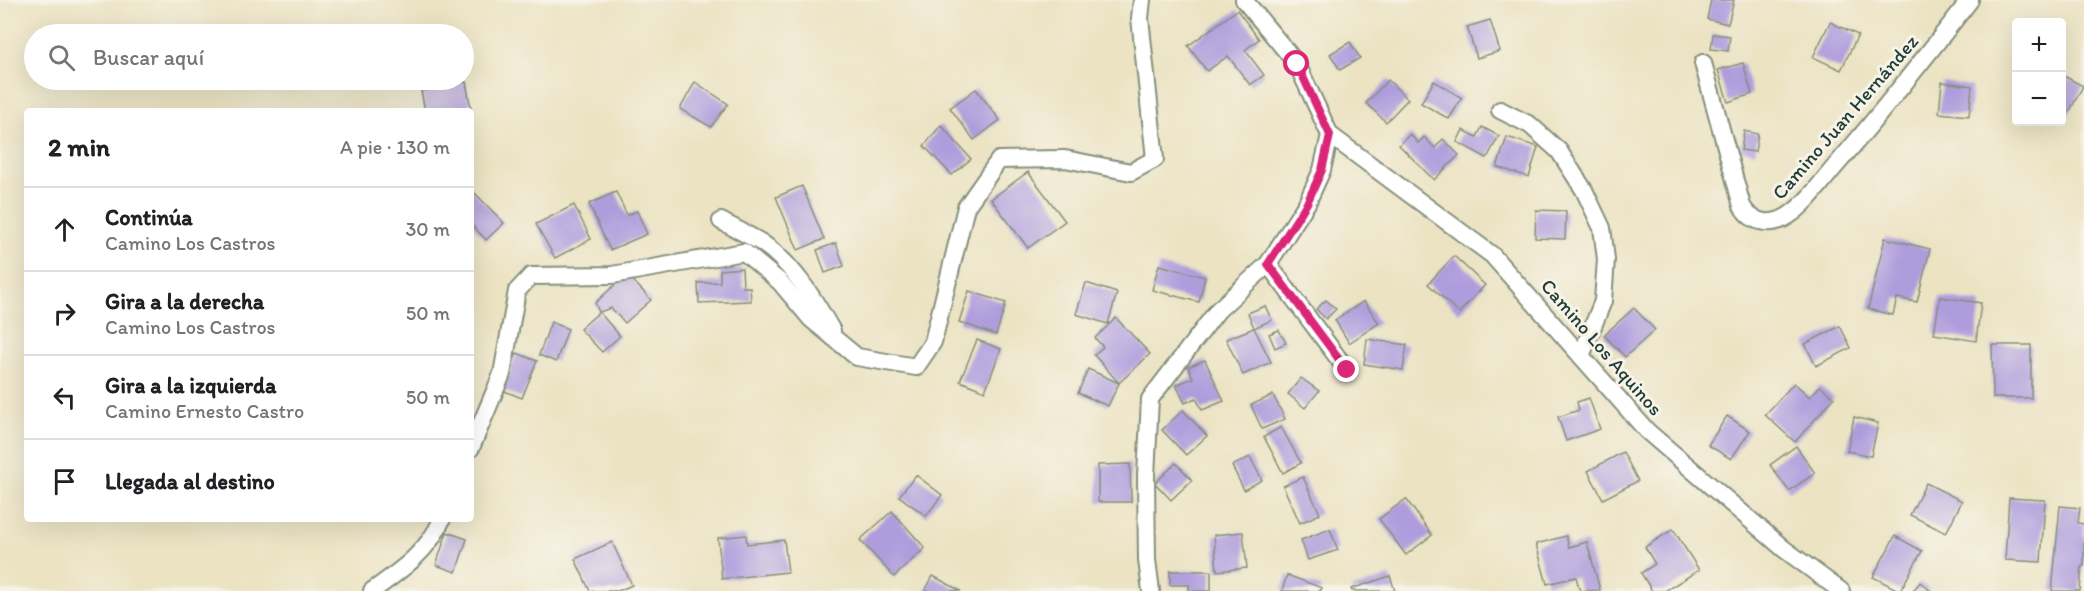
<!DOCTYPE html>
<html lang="es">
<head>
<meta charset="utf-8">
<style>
	body { margin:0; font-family:Itim,sans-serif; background:#f2f2f2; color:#202124 }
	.controls { position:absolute; right:18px; top:18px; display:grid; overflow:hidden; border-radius:6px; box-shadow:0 6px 24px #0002 }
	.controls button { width:54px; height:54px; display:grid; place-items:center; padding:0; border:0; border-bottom:2px solid #e0e0e0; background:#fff; color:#202124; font:30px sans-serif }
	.stop { position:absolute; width:18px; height:18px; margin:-14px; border:4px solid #db2777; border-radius:50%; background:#fff }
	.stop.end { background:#db2777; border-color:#fff; box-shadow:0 2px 6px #0008 }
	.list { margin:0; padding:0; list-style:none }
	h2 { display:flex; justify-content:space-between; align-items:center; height:78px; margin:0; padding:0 24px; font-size:26px }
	h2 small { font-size:20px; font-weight:400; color:#757577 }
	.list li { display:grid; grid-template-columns:39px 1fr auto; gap:18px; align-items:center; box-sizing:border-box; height:84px; padding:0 24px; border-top:2px solid #e0e0e0 }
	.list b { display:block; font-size:22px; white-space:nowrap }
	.list p { margin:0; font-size:20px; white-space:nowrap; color:#757577 }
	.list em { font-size:20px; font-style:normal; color:#757577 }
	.icon { flex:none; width:33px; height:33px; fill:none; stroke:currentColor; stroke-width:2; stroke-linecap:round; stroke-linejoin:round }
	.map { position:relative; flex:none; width:2084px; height:591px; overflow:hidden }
	.search { position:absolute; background:#fff; box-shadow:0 6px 24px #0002; left:24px; top:24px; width:450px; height:66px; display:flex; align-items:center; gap:15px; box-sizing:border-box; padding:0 21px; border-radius:33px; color:#757577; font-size:22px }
	.panel { position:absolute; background:#fff; box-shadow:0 6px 24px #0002; left:24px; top:108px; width:450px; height:414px; border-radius:6px }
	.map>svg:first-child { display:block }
</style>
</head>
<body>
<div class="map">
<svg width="2084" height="591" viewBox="0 0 2084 591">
	<rect width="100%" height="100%" fill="#f7f3e8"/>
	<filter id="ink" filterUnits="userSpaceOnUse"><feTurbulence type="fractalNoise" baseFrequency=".0167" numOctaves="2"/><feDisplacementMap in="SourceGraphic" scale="12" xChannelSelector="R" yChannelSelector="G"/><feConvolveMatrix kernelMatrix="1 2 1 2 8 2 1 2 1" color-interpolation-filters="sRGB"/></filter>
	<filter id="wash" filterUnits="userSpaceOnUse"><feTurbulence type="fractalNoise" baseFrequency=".008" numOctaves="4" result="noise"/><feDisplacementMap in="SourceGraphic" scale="24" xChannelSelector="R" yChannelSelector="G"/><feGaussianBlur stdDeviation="1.35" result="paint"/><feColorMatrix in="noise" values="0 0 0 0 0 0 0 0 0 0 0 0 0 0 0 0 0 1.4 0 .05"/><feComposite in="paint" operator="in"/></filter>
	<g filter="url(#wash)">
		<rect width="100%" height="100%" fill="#ebe3c2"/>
		<g id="blocks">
			<!-- building -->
			<g fill="#af9cdd">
				<path d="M 1711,0 L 1734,0 L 1728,24 L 1707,19 Z"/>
				<path d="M 1237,10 L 1259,39 L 1245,50 L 1264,75 L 1250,85 L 1228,56 L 1207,71 L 1188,46 Z"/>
				<path d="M 1490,20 L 1500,51 L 1477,58 L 1467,27 Z"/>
				<path d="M 1830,22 L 1858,35 L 1841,70 L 1813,57 Z"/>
				<path d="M 1713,34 L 1730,36 L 1728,51 L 1711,49 Z"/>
				<path d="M 1350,42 L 1360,58 L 1340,70 L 1330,54 Z"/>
				<path d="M 1743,63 L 1752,94 L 1728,102 L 1718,70 Z"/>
				<path d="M 2062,75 L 2083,86 L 2066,118 L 2062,116 Z"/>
				<path d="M 1388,80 L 1408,99 L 1386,122 L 1366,103 Z"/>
				<path d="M 1434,81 L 1462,98 L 1449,119 L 1421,103 Z"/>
				<path d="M 466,82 L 471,109 L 458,111 L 425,111 L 421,91 Z"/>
				<path d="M 695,82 L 728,104 L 711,127 L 680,109 Z"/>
				<path d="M 1942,82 L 1972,86 L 1969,116 L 1939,113 Z"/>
				<path d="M 976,89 L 1000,120 L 974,140 L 950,108 Z"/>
				<path d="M 941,125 L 971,159 L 952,175 L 924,146 Z"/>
				<path d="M 1482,127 L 1499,136 L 1487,158 L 1457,142 L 1463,130 L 1477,137 Z"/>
				<path d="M 1744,131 L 1758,134 L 1755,152 L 1741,150 Z"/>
				<path d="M 1410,134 L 1418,143 L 1424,137 L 1435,148 L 1443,139 L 1459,155 L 1434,180 L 1399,145 Z"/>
				<path d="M 1507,137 L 1538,147 L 1529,177 L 1497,167 Z"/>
				<path d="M 1028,172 L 1065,221 L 1028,248 L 991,199 Z"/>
				<path d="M 802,186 L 824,239 L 798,250 L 776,197 Z"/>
				<path d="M 471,189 L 504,223 L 486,240 L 471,224 Z"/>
				<path d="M 616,192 L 627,215 L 637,211 L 647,234 L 610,250 L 589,204 Z"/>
				<path d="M 574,205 L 591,239 L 555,258 L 536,224 Z"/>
				<path d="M 1536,210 L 1566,211 L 1565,239 L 1535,238 Z"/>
				<path d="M 1885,238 L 1930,249 L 1917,302 L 1897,298 L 1893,315 L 1868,309 Z"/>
				<path d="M 836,243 L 844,266 L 825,273 L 817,250 Z"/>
				<path d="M 1454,256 L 1485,285 L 1459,313 L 1428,284 Z"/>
				<path d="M 1159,265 L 1205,277 L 1199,302 L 1152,290 Z"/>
				<path d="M 742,268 L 743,287 L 750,287 L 751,301 L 699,303 L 698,283 L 720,282 L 720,270 Z"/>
				<path d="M 627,274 L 651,300 L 625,323 L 611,308 L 599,312 L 620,336 L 602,352 L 580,329 L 599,312 L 595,303 Z"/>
				<path d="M 1086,283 L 1117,293 L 1108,324 L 1076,314 Z"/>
				<path d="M 969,291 L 1006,303 L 996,335 L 959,322 Z"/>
				<path d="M 1940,297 L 1981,303 L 1976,341 L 1934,334 Z"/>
				<path d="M 1326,300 L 1336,309 L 1326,319 L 1316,309 Z"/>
				<path d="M 1364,301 L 1379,323 L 1349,343 L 1335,320 Z"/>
				<path d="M 1265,306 L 1272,320 L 1254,328 L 1248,313 Z"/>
				<path d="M 1634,308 L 1655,330 L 1625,357 L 1604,335 Z"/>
				<path d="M 1116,318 L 1150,354 L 1119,383 L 1094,355 L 1103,347 L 1095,338 Z"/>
				<path d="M 551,322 L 568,329 L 556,362 L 539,355 Z"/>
				<path d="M 1840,326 L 1851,348 L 1816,366 L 1805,344 Z"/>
				<path d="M 1254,328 L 1271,362 L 1243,375 L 1226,339 Z"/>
				<path d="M 1279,330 L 1286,343 L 1275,348 L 1269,334 Z"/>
				<path d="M 1367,339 L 1407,345 L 1403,370 L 1364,364 Z"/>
				<path d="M 977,340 L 1001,349 L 985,391 L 960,381 Z"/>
				<path d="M 1992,345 L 2031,345 L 2031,398 L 1993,398 Z"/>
				<path d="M 517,353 L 537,361 L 522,398 L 502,390 Z"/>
				<path d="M 1205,360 L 1224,401 L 1202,410 L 1196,398 L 1185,403 L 1176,385 L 1193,378 L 1188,367 Z"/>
				<path d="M 1088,369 L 1119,383 L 1108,406 L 1078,393 Z"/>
				<path d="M 1301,378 L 1319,391 L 1305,408 L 1288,394 Z"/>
				<path d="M 1794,383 L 1810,397 L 1820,386 L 1834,398 L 1795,442 L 1765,415 Z"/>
				<path d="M 1273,395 L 1285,419 L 1262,429 L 1251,405 Z"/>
				<path d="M 1589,398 L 1600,429 L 1566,441 L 1558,417 L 1579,410 L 1577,402 Z"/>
				<path d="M 1183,410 L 1207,436 L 1186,455 L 1162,430 Z"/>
				<path d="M 1727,416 L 1750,431 L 1731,459 L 1708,445 Z"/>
				<path d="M 1854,417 L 1878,423 L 1871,456 L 1847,451 Z"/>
				<path d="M 1281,427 L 1301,463 L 1283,473 L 1264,437 Z"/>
				<path d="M 1796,446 L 1815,473 L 1789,491 L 1770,465 Z"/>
				<path d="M 1623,452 L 1638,481 L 1603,499 L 1588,471 Z"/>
				<path d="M 1250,457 L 1262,480 L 1244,490 L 1232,466 Z"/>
				<path d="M 1176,463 L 1192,480 L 1171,500 L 1155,483 Z"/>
				<path d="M 1130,464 L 1131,502 L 1098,502 L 1098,465 Z"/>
				<path d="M 916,475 L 942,495 L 926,516 L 899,496 Z"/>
				<path d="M 1303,477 L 1320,514 L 1300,523 L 1283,486 Z"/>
				<path d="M 1926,483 L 1962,501 L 1946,533 L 1910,515 Z"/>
				<path d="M 2009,498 L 2045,500 L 2041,562 L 2005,560 Z"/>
				<path d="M 1406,499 L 1432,535 L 1406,555 L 1379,519 Z"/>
				<path d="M 2060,506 L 2080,508 L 2078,523 L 2084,524 L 2084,566 L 2082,566 L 2080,591 L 2052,591 Z"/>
				<path d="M 892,511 L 925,548 L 894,577 L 860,540 Z"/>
				<path d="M 1330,529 L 1338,550 L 1308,560 L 1301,540 Z"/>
				<path d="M 1673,529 L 1699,570 L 1665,591 L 1652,591 L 1641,573 L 1655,564 L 1645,547 Z"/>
				<path d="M 447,532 L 467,539 L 456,572 L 436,565 Z"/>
				<path d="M 1243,532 L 1247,568 L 1217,571 L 1214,535 Z"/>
				<path d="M 746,535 L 747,544 L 784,540 L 788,572 L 722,579 L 718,538 Z"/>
				<path d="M 1566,536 L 1569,547 L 1587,542 L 1600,590 L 1580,591 L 1576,577 L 1547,584 L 1536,544 Z"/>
				<path d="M 1895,536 L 1922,551 L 1900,591 L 1873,577 Z"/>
				<path d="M 612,542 L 632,585 L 618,591 L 590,591 L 575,559 Z"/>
				<path d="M 1170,571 L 1211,571 L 1211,591 L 1189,591 L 1189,585 L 1170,585 Z"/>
				<path d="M 1287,575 L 1322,588 L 1320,591 L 1282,591 Z"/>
				<path d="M 933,576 L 961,591 L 925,591 Z"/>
				<path d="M 1390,576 L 1395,591 L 1352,591 L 1351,589 Z"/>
				<path d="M 1920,582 L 1931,591 L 1913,591 Z"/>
			</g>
		</g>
	</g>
	<g filter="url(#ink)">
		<use href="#blocks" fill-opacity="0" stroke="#85907b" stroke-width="1.5"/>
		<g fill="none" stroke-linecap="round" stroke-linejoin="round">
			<defs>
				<g id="minor">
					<path d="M 1703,63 L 1742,206 C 1751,223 1771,227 1788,216 C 1807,204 1823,180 1838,163 C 1884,110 1927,55 1970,0"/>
					<path d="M 1500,110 L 1530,125 L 1559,151 L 1584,190 L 1602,228 L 1606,259 L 1603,301 L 1581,356"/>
					<path d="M 1330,135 L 1492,255 L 1647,431 L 1784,549 L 1841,591"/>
					<path d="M 721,221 C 734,228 749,235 762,243 C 793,264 814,299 832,331"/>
					<path d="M 1268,264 L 1347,370"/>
					<path d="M 471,448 L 502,374 L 517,291 L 531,276 L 612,275 L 744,252 L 780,282 L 811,319 L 857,357 L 916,367 L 933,342 L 966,207 L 999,160 L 1065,159 L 1131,172 L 1155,159 L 1140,18 L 1142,0"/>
					<path d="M 372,591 C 400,571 429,551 442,519"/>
					<path d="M 1151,591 L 1147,560 L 1146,476 L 1150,399 L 1218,310 L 1268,264 L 1307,203 L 1322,170 L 1330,135 L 1297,64 L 1244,0"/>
				</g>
			</defs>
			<!-- minor casing -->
			<use href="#minor" stroke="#85907b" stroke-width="20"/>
			<!-- minor -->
			<use href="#minor" stroke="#fff" stroke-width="16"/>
		</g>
	</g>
	<g fill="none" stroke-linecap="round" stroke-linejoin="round" filter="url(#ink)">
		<!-- route -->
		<path stroke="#db2777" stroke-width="8" d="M 1297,64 L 1330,135 L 1322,170 L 1307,203 L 1268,264 L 1347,370"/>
	</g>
	<g text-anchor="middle" stroke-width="6" stroke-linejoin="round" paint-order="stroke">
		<!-- street labels -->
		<g font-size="20" fill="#1f3d34" stroke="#f7f3e8">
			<text transform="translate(1845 117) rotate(-49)" y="7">Camino Juan Hernández</text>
			<text transform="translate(1602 347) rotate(49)" y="7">Camino Los Aquinos</text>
		</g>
	</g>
</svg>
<div class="controls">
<button>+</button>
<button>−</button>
</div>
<div class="stop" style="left:1297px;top:64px"></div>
<div class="stop end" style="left:1347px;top:370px"></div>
<div class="search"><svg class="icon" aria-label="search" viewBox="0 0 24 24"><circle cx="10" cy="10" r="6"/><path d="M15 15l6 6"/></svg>Buscar aquí</div>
<section class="panel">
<h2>2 min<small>A pie · 130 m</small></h2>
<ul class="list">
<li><svg class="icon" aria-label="ahead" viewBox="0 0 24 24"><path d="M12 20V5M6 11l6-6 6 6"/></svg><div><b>Continúa</b><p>Camino Los Castros</p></div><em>30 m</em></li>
<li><svg class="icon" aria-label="right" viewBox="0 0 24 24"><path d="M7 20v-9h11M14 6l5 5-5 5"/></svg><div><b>Gira a la derecha</b><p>Camino Los Castros</p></div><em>50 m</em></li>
<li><svg class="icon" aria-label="left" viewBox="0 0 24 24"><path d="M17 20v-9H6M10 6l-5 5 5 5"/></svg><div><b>Gira a la izquierda</b><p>Camino Ernesto Castro</p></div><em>50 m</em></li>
<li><svg class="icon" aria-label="arrive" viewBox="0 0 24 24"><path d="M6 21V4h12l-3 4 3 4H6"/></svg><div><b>Llegada al destino</b></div></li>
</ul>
</section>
</div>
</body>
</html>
